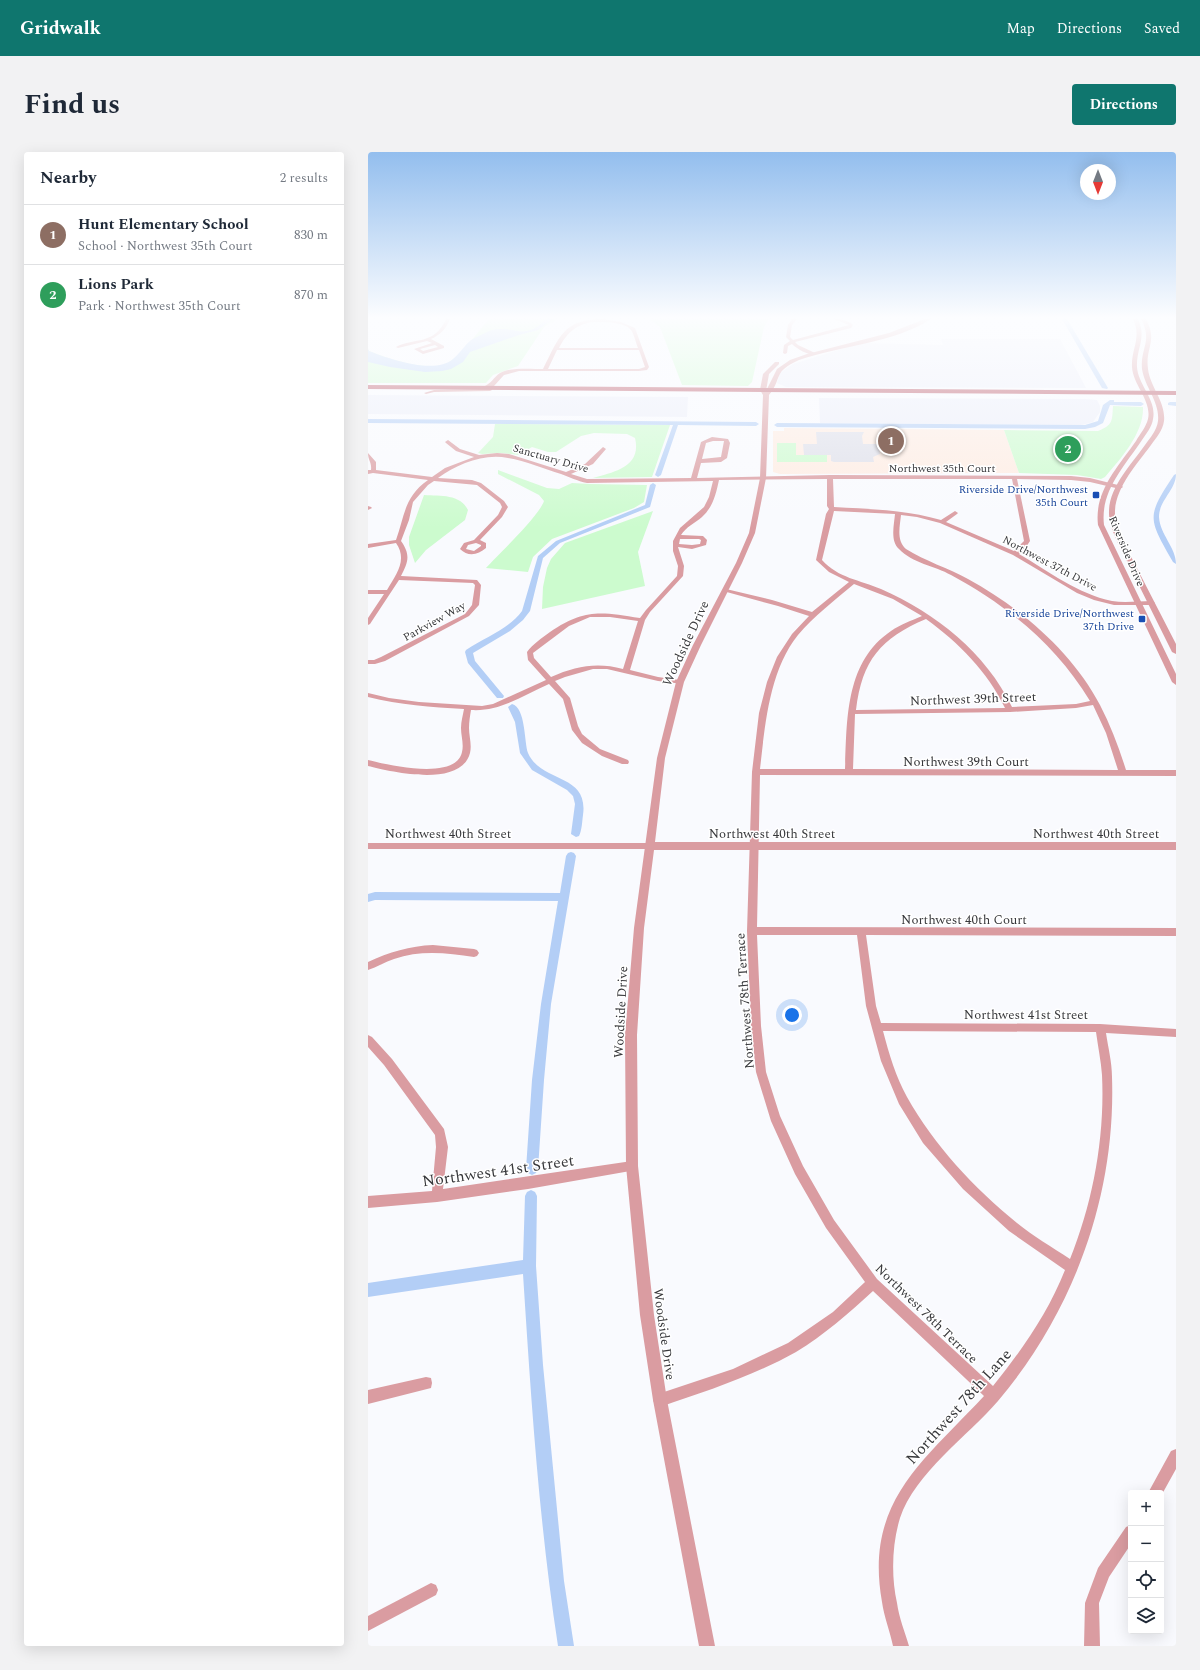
<!DOCTYPE html>
<html lang="en">
<head>
<meta charset="utf-8">
<style>
	body { margin:0; font-family:Spectral,serif; background:#f2f2f3; color:#1f2937 }
	.controls { position:absolute; right:12px; bottom:12px; display:grid; overflow:hidden; border-radius:4px; box-shadow:0 4px 16px #0002 }
	.controls button { width:36px; height:36px; display:grid; place-items:center; padding:0; border:0; border-bottom:1px solid #e0e1e3; background:#fff; color:#1f2937; font:20px sans-serif }
	.compass { position:absolute; left:712px; top:12px; width:36px; height:36px; border-radius:50%; background:#fff; box-shadow:0 4px 16px #0002; rotate:180deg }
	.you { position:absolute; left:424px; top:863px; width:14px; height:14px; margin:-10px; border:3px solid #fff; border-radius:50%; background:#1a73e8; box-shadow:0 0 0 6px #1a73e833 }
	.badge { display:grid; place-items:center; width:26px; height:26px; border-radius:50%; background:#0f766e; color:#fff; font-size:13px; font-weight:700 }
	.pin { position:absolute; translate:-50% -50%; border:2px solid #fff; box-shadow:0 1px 4px #0006 }
	.list { margin:0; padding:0; list-style:none }
	h2 { display:flex; justify-content:space-between; align-items:center; height:52px; margin:0; padding:0 16px; font-size:17px }
	h2 small { font-size:13px; font-weight:400; color:#747a83 }
	.list li { display:grid; grid-template-columns:26px 1fr auto; gap:12px; align-items:center; box-sizing:border-box; height:60px; padding:0 16px; border-top:1px solid #e0e1e3 }
	.list b { display:block; font-size:15px; white-space:nowrap }
	.list p { margin:0; font-size:13px; white-space:nowrap; color:#747a83 }
	.list em { font-size:13px; font-style:normal; color:#747a83 }
	.icon { flex:none; width:22px; height:22px; fill:none; stroke:currentColor; stroke-width:2; stroke-linecap:round; stroke-linejoin:round }
	.map { position:relative; flex:none; width:808px; height:1494px; overflow:hidden; border-radius:4px }
	header { display:flex; align-items:center; gap:24px; box-sizing:border-box; height:56px; padding:0 20px; background:#0f766e; color:#fff }
	header strong { font-size:19px }
	nav { display:flex; gap:22px; margin-inline-start:auto; font-size:14px }
	.intro { display:flex; align-items:center; justify-content:space-between; box-sizing:border-box; height:96px; padding:0 24px }
	h1 { margin:0; font-size:28px }
	.button { padding:10px 18px; border-radius:4px; background:#0f766e; color:#fff; font-size:14px; font-weight:700 }
	main { display:flex; gap:24px; padding:0 24px }
	aside { flex:1; background:#fff; border-radius:4px; box-shadow:0 4px 16px #0002 }
	.map>svg:first-child { display:block }
</style>
</head>
<body>
<header>
<strong>Gridwalk</strong>
<nav><a>Map</a><a>Directions</a><a>Saved</a></nav>
</header>
<div class="intro"><h1>Find us</h1><a class="button">Directions</a></div>
<main>
<aside>
<h2>Nearby<small>2 results</small></h2>
<ul class="list">
<li><span class="badge" style="background:#8d6e63">1</span><div><b>Hunt Elementary School</b><p>School · Northwest 35th Court</p></div><em>830 m</em></li>
<li><span class="badge" style="background:#2e9e5b">2</span><div><b>Lions Park</b><p>Park · Northwest 35th Court</p></div><em>870 m</em></li>
</ul>
</aside>
<div class="map">
<svg width="808" height="1494" viewBox="0 0 808 1494">
	<rect width="100%" height="100%" fill="#f9fafe"/>
	<!-- built -->
	<g fill="#eceef9">
		<path d="M 573,187 L 692,187 L 718,236 L 432,235 L 418,235 L 409,231 L 412,221 L 425,212 L 493,191 L 575,193 Z"/>
		<path d="M 0,243 L 320,245 L 319,265 L 0,262 Z"/>
		<path d="M 451,246 L 717,247 L 729,248 L 732,254 L 732,260 L 725,270 L 714,273 L 452,271 Z"/>
	</g>
	<!-- education -->
	<path fill="#feece2" d="M 416,276 L 636,278 L 651,321 L 412,322 L 405,320 L 405,279 L 416,279 Z"/>
	<!-- green -->
	<g fill="#ccfbce">
		<path d="M 122,167 L 190,167 L 176,175 L 150,214 L 125,223 L 118,231 L 0,231 L 0,197 L 1,199 C 18,206 58,219 76,213 C 83,210 90,203 95,198 C 105,188 112,176 122,167 Z"/>
		<path d="M 281,167 L 401,167 L 396,175 L 384,230 L 380,234 L 314,233 L 292,175 Z"/>
		<path d="M 745,254 L 775,255 C 776,281 753,306 737,325 L 733,327 L 709,323 L 651,321 L 636,278 L 730,279 C 745,273 744,269 745,254 Z"/>
		<path d="M 127,272 L 302,273 L 284,325 L 225,326 C 246,320 274,315 267,286 L 259,282 L 226,281 L 213,284 L 188,300 L 180,300 L 164,295 L 151,303 L 133,301 L 114,302 L 110,301 L 125,285 Z"/>
		<path d="M 409,291 L 428,291 L 428,303 L 459,303 L 459,310 L 409,310 Z"/>
		<path d="M 130,318 L 179,336 L 191,337 L 204,331 L 222,332 L 279,333 L 276,350 L 266,356 L 184,387 L 165,405 L 160,420 L 118,416 C 131,402 171,364 176,349 L 171,343 L 130,322 Z"/>
		<path d="M 56,343 C 73,344 92,342 100,358 L 97,368 L 58,398 L 47,411 L 41,393 L 41,385 Z"/>
		<path d="M 285,359 L 270,400 L 277,434 L 174,457 L 175,435 L 179,416 L 183,407 L 197,391 Z"/>
	</g>
	<!-- water -->
	<path fill="#b3cef6" d="M 178,167 L 185,167 L 170,178 L 151,183 L 102,200 L 95,210 L 83,217 L 74,219 L 57,220 L 22,215 L 0,210 L 0,197 L 1,199 C 21,207 67,223 85,207 C 91,202 97,193 102,189 C 104,187 121,179 124,178 C 148,173 156,190 178,167 Z"/>
	<g fill="none" stroke-linecap="round" stroke-linejoin="round">
		<!-- canal -->
		<g fill="#b3cef6" fill-rule="evenodd">
			<path d="M 694,167 L 699,167 L 740,236 L 739,237 L 734,236 Z"/>
			<path d="M 742,248 L 746,248 L 746,250 L 773,250 L 776,252 L 773,254 L 742,253 L 735,271 L 727,275 L 717,277 L 409,275 L 406,273 L 409,271 L 717,273 L 730,269 L 735,253 Z"/>
			<path d="M 802,250 L 808,250 L 808,254 L 800,253 L 800,251 Z"/>
			<path d="M 0,267 L 388,270 L 391,272 L 388,274 L 310,273 L 293,323 L 290,325 L 287,323 L 305,273 L 0,271 Z"/>
			<path d="M 808,322 C 808,338 791,348 791,365 C 792,383 808,395 808,412 L 805,410 C 780,366 778,365 806,323 Z"/>
			<path d="M 285,331 L 288,333 L 282,355 L 192,391 L 175,406 L 162,459 L 155,468 L 142,479 L 105,501 L 107,509 L 136,544 L 135,546 L 129,546 L 100,511 L 97,500 L 98,498 C 117,485 140,478 154,459 L 170,404 L 188,389 L 277,353 L 282,333 Z"/>
			<path d="M 144,552 C 158,556 156,590 160,601 C 173,631 221,621 215,663 C 214,670 214,678 211,684 L 208,685 L 203,682 L 207,652 L 205,644 L 199,638 L 164,618 L 152,601 L 147,570 L 140,555 Z"/>
			<path d="M 203,700 L 206,701 L 208,704 L 183,852 L 176,928 L 170,1017 L 168,1021 L 164,1023 L 160,1021 L 158,1017 L 164,928 L 173,852 L 190,749 L 7,748 L 0,750 L 0,742 L 7,740 L 192,741 L 198,704 L 200,701 Z"/>
			<path d="M 163,1038 L 167,1040 L 169,1044 L 168,1114 L 175,1213 L 196,1429 L 206,1494 L 190,1494 C 171,1371 163,1246 155,1122 L 0,1145 L 0,1131 L 155,1108 L 157,1044 L 159,1040 Z"/>
		</g>
	</g>
	<!-- building -->
	<path fill="#dedfe9" d="M 448,280 L 496,280 L 494,284 L 495,292 L 510,292 L 512,302 L 505,305 L 506,310 L 466,310 L 463,309 L 463,303 L 436,303 L 435,292 L 449,292 Z"/>
	<g fill="none" stroke-linecap="round" stroke-linejoin="round">
		<!-- minor -->
		<g fill="#da9ca1" fill-rule="evenodd">
			<path d="M 78,167 L 82,167 C 78,177 72,183 63,187 L 76,194 L 76,196 L 55,202 L 46,197 L 64,191 L 59,189 L 30,196 L 28,195 C 47,185 66,194 78,167 ZM 67,193 L 70,195 L 55,199 L 52,197 Z"/>
			<path d="M 234,167 L 253,170 L 267,176 L 281,215 L 279,218 L 271,219 L 151,219 L 136,223 L 126,234 L 120,237 L 124,237 L 124,238 L 122,239 L 66,240 L 58,242 L 56,241 L 66,238 L 115,237 L 115,235 C 124,231 125,226 132,221 C 142,215 164,217 175,217 C 191,186 195,167 234,167 ZM 223,170 C 233,170 256,169 263,178 C 266,182 268,191 270,196 L 191,196 C 199,181 206,174 223,170 ZM 189,198 L 271,198 L 277,215 L 271,217 L 180,217 Z"/>
			<path d="M 424,167 L 429,167 L 424,173 L 422,185 L 425,188 L 481,173 L 466,167 C 473,167 480,168 485,173 L 483,176 L 427,190 L 430,193 L 447,201 L 447,203 C 440,203 429,197 424,192 L 420,194 L 419,201 L 417,202 L 415,201 L 416,193 L 422,189 L 418,185 L 420,173 Z"/>
			<path d="M 344,285 L 360,287 L 362,291 L 359,306 L 353,310 L 333,311 L 329,326 L 462,323 L 703,324 L 722,326 L 754,334 L 755,335 L 752,337 L 722,330 L 703,328 L 649,327 L 662,389 L 658,395 L 651,402 C 680,419 710,442 744,449 C 757,451 771,449 784,449 L 787,451 L 784,453 L 746,453 L 726,448 L 709,441 L 645,403 L 572,371 L 549,365 L 533,363 C 532,374 528,388 538,397 C 557,409 580,416 600,427 C 653,456 704,500 732,553 C 743,574 751,596 758,618 L 808,618 L 808,624 L 392,623 L 389,775 L 808,776 L 808,784 L 498,783 L 508,854 L 513,871 L 732,872 L 808,877 L 808,885 L 738,881 C 740,895 744,910 744,925 C 748,1043 706,1159 630,1249 C 600,1284 547,1321 532,1366 C 524,1392 523,1424 529,1451 C 531,1466 537,1480 541,1494 L 525,1494 C 522,1479 516,1465 514,1450 C 496,1349 556,1309 616,1244 L 505,1139 C 481,1161 456,1183 428,1200 C 385,1224 339,1239 292,1255 L 287,1253 L 285,1248 L 287,1243 L 365,1217 L 420,1191 L 465,1160 L 497,1130 L 458,1076 L 427,1022 L 403,969 L 388,920 L 383,874 L 379,779 L 384,620 L 391,561 L 399,530 L 409,505 L 424,482 L 441,464 L 410,454 L 355,439 L 358,437 L 404,448 L 444,460 L 481,430 L 461,420 L 448,408 L 458,362 L 461,357 L 459,354 L 459,327 L 351,328 C 348,342 345,355 334,365 C 327,371 318,375 313,383 L 335,384 L 339,388 L 338,393 L 324,397 L 310,395 L 316,414 L 315,424 L 282,460 L 277,468 L 262,518 L 290,525 L 312,528 L 315,528 L 315,532 L 290,529 L 239,517 L 225,517 L 197,525 L 187,529 L 202,546 L 210,574 L 214,582 L 232,597 L 260,608 L 261,610 L 260,612 L 254,612 L 234,604 L 214,591 L 204,578 L 195,547 L 181,532 C 156,543 132,560 103,558 C 102,564 101,570 101,576 C 101,584 104,593 102,601 C 93,636 24,620 0,614 L 0,608 C 20,613 88,629 94,600 C 96,592 93,584 93,576 C 93,569 95,563 96,557 C 63,555 32,553 0,545 L 0,541 L 21,546 L 51,550 L 114,554 L 125,552 L 178,528 L 160,508 L 159,500 C 165,492 174,486 182,480 C 217,456 233,460 272,466 L 278,458 L 309,424 L 310,414 L 305,399 L 305,389 L 312,376 L 336,355 L 341,345 L 345,329 L 219,331 C 209,329 202,325 193,322 C 176,317 158,309 140,306 C 116,301 89,312 70,326 L 104,328 L 113,331 L 136,349 L 140,355 L 134,365 L 112,388 L 118,391 L 118,396 C 110,403 100,405 92,397 L 96,391 L 106,388 L 130,363 L 134,355 L 132,351 L 109,333 L 66,329 L 60,333 L 45,350 L 41,368 L 33,389 C 43,403 40,410 33,424 L 109,428 L 113,433 L 111,453 L 101,464 L 17,509 L 7,512 L 0,512 L 0,508 L 6,508 L 13,505 L 97,462 L 104,453 L 107,433 L 105,431 L 31,428 L 2,472 L 0,473 L 0,466 L 16,442 L 0,442 L 0,438 L 19,438 C 28,423 40,408 28,391 L 0,396 L 0,392 L 28,388 C 37,363 36,345 60,328 L 5,321 L 0,322 L 0,318 L 3,318 C 4,311 0,308 0,301 L 8,310 L 8,318 L 64,325 L 77,316 L 106,305 L 88,299 L 78,291 L 77,290 L 80,288 L 92,297 L 111,303 L 129,301 L 141,302 L 198,320 L 217,312 L 235,295 L 238,297 L 225,312 L 203,322 L 219,327 L 323,326 L 333,290 ZM 345,289 L 356,289 L 353,305 L 334,307 L 338,291 ZM 465,327 L 644,327 L 656,389 L 646,399 L 578,370 L 589,362 L 590,361 L 587,359 L 573,368 C 538,358 503,357 466,355 ZM 466,359 L 527,362 C 526,373 522,389 531,397 C 544,411 567,414 583,423 C 640,454 688,493 722,549 L 708,552 L 644,555 C 618,501 568,461 513,437 C 492,428 470,426 454,408 ZM 312,387 L 331,387 L 333,388 L 332,392 L 324,393 L 311,392 ZM 108,391 L 113,393 L 113,394 L 106,399 L 98,397 L 100,393 ZM 486,432 L 525,447 L 554,464 C 543,469 533,472 523,479 C 477,510 479,568 477,617 L 392,617 C 397,574 401,519 430,483 C 446,464 467,448 486,432 ZM 222,465 L 242,465 L 270,469 L 255,517 C 229,510 208,514 183,525 L 166,506 L 165,501 L 201,474 ZM 558,467 C 591,491 619,519 637,556 L 488,558 C 494,508 513,486 558,467 ZM 725,553 L 738,581 L 750,618 L 485,617 L 487,562 L 642,560 L 708,556 ZM 389,783 L 489,783 L 498,854 L 513,909 L 531,952 L 555,991 L 595,1037 L 641,1079 L 697,1118 C 680,1161 654,1198 625,1234 L 509,1127 L 466,1068 L 435,1014 L 412,964 L 398,920 L 393,874 ZM 515,879 L 728,880 C 730,895 733,909 734,923 C 737,985 725,1050 702,1107 C 684,1095 665,1084 649,1071 C 606,1036 566,993 539,945 C 528,925 521,902 515,879 Z"/>
			<path d="M 0,354 L 3,355 L 4,356 L 0,358 Z"/>
			<path d="M 0,691 L 282,691 L 286,694 L 282,697 L 0,697 Z"/>
			<path d="M 65,793 L 106,797 L 109,798 L 111,801 L 109,804 L 106,805 C 79,801 52,798 26,807 C 17,810 9,815 0,818 L 0,810 C 21,800 42,794 65,793 Z"/>
			<path d="M 0,883 L 4,885 L 24,907 L 76,977 L 80,995 L 75,1037 L 264,1009 L 268,1010 L 270,1014 L 268,1018 L 160,1037 L 69,1050 L 0,1056 L 0,1044 L 64,1039 L 68,995 L 67,983 L 16,913 L 0,895 Z"/>
			<path d="M 58,1225 L 63,1226 L 64,1231 L 63,1236 L 0,1252 L 0,1238 Z"/>
			<path d="M 808,1297 L 808,1317 L 793,1344 L 793,1341 L 780,1341 L 803,1299 Z"/>
			<path d="M 763,1373 L 763,1392 L 741,1425 L 731,1451 L 732,1494 L 716,1494 L 717,1451 L 730,1416 L 758,1375 Z"/>
			<path d="M 63,1431 L 68,1433 L 70,1438 L 68,1443 L 0,1479 L 0,1464 Z"/>
		</g>
		<!-- tertiary -->
		<g fill="#da9ca1" fill-rule="evenodd">
			<path d="M 557,167 L 563,167 C 529,190 471,194 431,208 C 404,220 415,226 401,243 L 398,326 L 387,381 L 374,411 L 333,493 L 316,530 L 297,606 L 287,690 L 808,690 L 808,698 L 286,698 L 276,776 L 269,883 L 270,1014 L 286,1163 L 299,1248 L 347,1494 L 331,1494 L 285,1248 L 272,1163 L 258,1014 L 257,883 L 266,776 L 289,606 L 308,530 L 325,493 L 368,411 L 381,381 L 392,326 L 395,243 L 392,238 L 395,222 L 407,210 L 411,210 L 411,212 L 401,222 L 398,239 L 409,217 L 422,208 L 439,202 L 521,181 Z"/>
			<path d="M 765,167 L 770,167 C 779,186 768,197 769,215 C 770,233 789,248 785,267 C 784,275 778,282 774,288 C 756,315 732,339 736,373 L 808,522 L 808,533 L 804,530 L 730,373 C 726,339 750,315 768,289 C 772,282 778,275 780,267 C 784,249 765,233 764,215 C 763,197 774,186 765,167 Z"/>
			<path d="M 773,167 L 778,167 C 790,189 777,196 780,217 C 782,235 798,250 796,269 C 795,278 788,286 783,293 C 769,312 746,337 747,362 C 748,372 752,382 756,391 L 808,492 L 808,502 L 804,500 L 750,391 C 746,382 741,372 741,362 C 740,336 763,313 777,293 C 782,286 789,278 790,269 C 792,250 777,236 774,217 C 772,196 785,189 773,167 Z"/>
		</g>
		<!-- primary -->
		<path fill="#b34657" fill-rule="evenodd" d="M 0,233 L 808,239 L 808,243 L 0,237 Z"/>
	</g>
	<!-- sky -->
	<linearGradient id="sky" x2="0" y2="1"><stop stop-color="#93beee"/><stop offset="0.44" stop-color="#fcfdff"/><stop offset="1" stop-color="#fcfdff" stop-opacity="0"/></linearGradient>
	<rect width="808" height="376" fill="url(#sky)"/>
	<!-- markers -->
	<g fill="#1a4fb4" stroke="#fff" stroke-width="1.5">
		<rect x="724" y="339" width="8" height="8" rx="2"/>
		<rect x="770" y="463" width="8" height="8" rx="2"/>
	</g>
	<g text-anchor="middle" stroke-width="3" stroke-linejoin="round" paint-order="stroke">
		<!-- far-street labels -->
		<g font-size="11" fill="#37383b" stroke="#fff">
			<text transform="translate(183 306) rotate(16)" y="4">Sanctuary Drive</text>
			<text x="574" y="320">Northwest 35th Court</text>
			<text transform="translate(759 399) rotate(67)" y="4">Riverside Drive</text>
			<text transform="translate(682 411) rotate(28)" y="4">Northwest 37th Drive</text>
			<text transform="translate(66 469) rotate(-29)" y="4">Parkview Way</text>
		</g>
		<!-- far-transit labels -->
		<g font-size="11" fill="#164399" stroke="#fff" text-anchor="end">
			<text x="720" y="341">Riverside Drive/Northwest<tspan x="720" dy="13">35th Court</tspan></text>
			<text x="766" y="465">Riverside Drive/Northwest<tspan x="766" dy="13">37th Drive</tspan></text>
		</g>
		<!-- street labels -->
		<g font-size="13" fill="#37383b" stroke="#fff">
			<text transform="translate(317 491) rotate(-65)" y="5">Woodside Drive</text>
			<text transform="translate(605 546) rotate(-2)" y="5">Northwest 39th Street</text>
			<text x="598" y="614">Northwest 39th Court</text>
			<text x="80" y="686">Northwest 40th Street</text>
			<text x="404" y="686">Northwest 40th Street</text>
			<text x="728" y="686">Northwest 40th Street</text>
			<text x="596" y="772">Northwest 40th Court</text>
			<text transform="translate(376 849) rotate(-94)" y="5">Northwest 78th Terrace</text>
			<text transform="translate(252 860) rotate(-87)" y="5">Woodside Drive</text>
			<text x="658" y="867">Northwest 41st Street</text>
			<text transform="translate(559 1161) rotate(44)" y="5">Northwest 78th Terrace</text>
			<text transform="translate(297 1182) rotate(82)" y="5">Woodside Drive</text>
		</g>
		<!-- near-street labels -->
		<g font-size="16" fill="#37383b" stroke="#fff">
			<text transform="translate(130 1018) rotate(-8)" y="6">Northwest 41st Street</text>
			<text transform="translate(590 1254) rotate(-48)" y="6">Northwest 78th Lane</text>
		</g>
	</g>
</svg>
<div class="controls">
<button>+</button>
<button>−</button>
<button><svg class="icon" aria-label="locate" viewBox="0 0 24 24"><circle cx="12" cy="12" r="6"/><path d="M12 2v4M12 18v4M2 12h4M18 12h4"/></svg></button>
<button><svg class="icon" aria-label="layers" viewBox="0 0 24 24"><path d="M12 4l9 5-9 5-9-5zM3 14l9 5 9-5"/></svg></button>
</div>
<svg class="compass" viewBox="-18 -18 36 36"><path d="M0-13l5 13h-10z" fill="#e53935"/><path d="M0 13l5-13h-10z" fill="#747a83"/></svg>
<div class="you"></div>
<div class="pin badge" style="left:523px;top:289px;background:#8d6e63">1</div>
<div class="pin badge" style="left:700px;top:297px;background:#2e9e5b">2</div>
</div>
</main>
</body>
</html>
